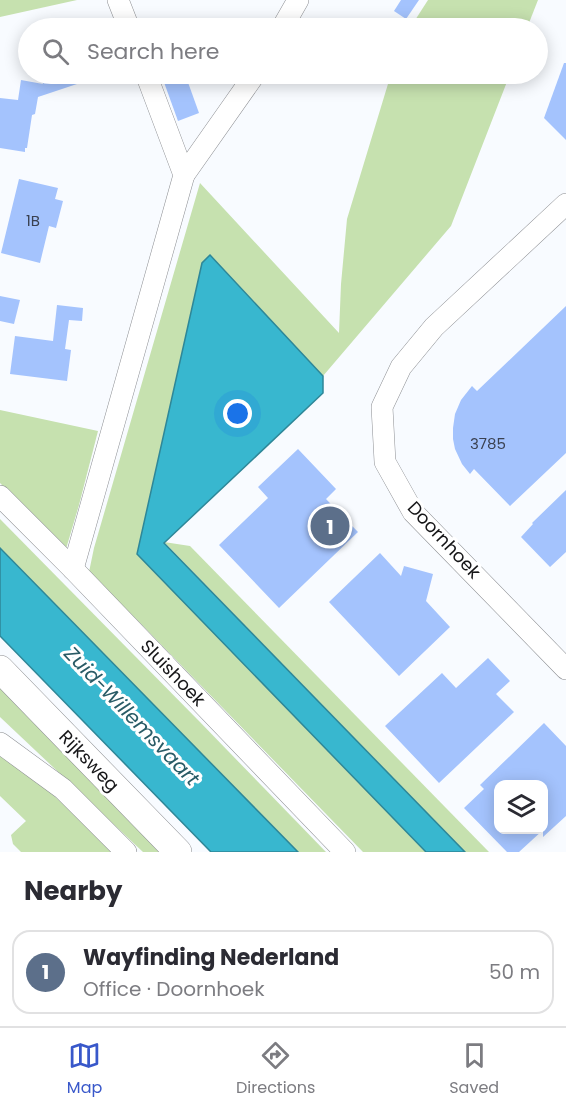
<!DOCTYPE html>
<html lang="en">
<head>
<meta charset="utf-8">
<style>
	body { margin:0; font-family:Poppins,sans-serif; background:#f2f2f3; color:#2b2b33 }
	.controls { position:absolute; right:18px; bottom:18px; display:grid; overflow:hidden; border-radius:12px; box-shadow:0 3px 15px #0003 }
	.controls button { width:54px; height:54px; display:grid; place-items:center; padding:0; border:0; border-bottom:2px solid #e1e1e2; background:#fff; color:#2b2b33; font:30px sans-serif }
	.you { position:absolute; left:238px; top:414px; width:21px; height:21px; margin:-15px; border:4px solid #fff; border-radius:50%; background:#1a73e8; box-shadow:0 0 0 9px #1a73e833 }
	.badge { display:grid; place-items:center; width:39px; height:39px; border-radius:50%; background:#3958ca; color:#fff; font-size:20px; font-weight:700 }
	.pin { position:absolute; translate:-50% -50%; border:3px solid #fff; box-shadow:0 2px 6px #0006 }
	.list { margin:0; padding:0; list-style:none }
	h2 { display:flex; justify-content:space-between; align-items:center; height:78px; margin:0; padding:0 24px; font-size:26px }
	h2 small { font-size:20px; font-weight:400; color:#7c7c81 }
	.list li { display:grid; grid-template-columns:39px 1fr auto; gap:18px; align-items:center; box-sizing:border-box; height:84px; margin:0 12px 12px; padding:0 12px; border:2px solid #e1e1e2; border-radius:18px }
	.list b { display:block; font-size:22px; white-space:nowrap }
	.list p { margin:0; font-size:20px; white-space:nowrap; color:#7c7c81 }
	.list em { font-size:20px; font-style:normal; color:#7c7c81 }
	.icon { flex:none; width:33px; height:33px; fill:none; stroke:currentColor; stroke-width:2; stroke-linecap:round; stroke-linejoin:round }
	.map { position:relative; flex:none; width:566px; height:852px; overflow:hidden }
	.search { position:absolute; background:#fff; box-shadow:0 3px 15px #0003; left:18px; right:18px; top:18px; height:66px; display:flex; align-items:center; gap:15px; box-sizing:border-box; padding:0 21px; border-radius:33px; color:#7c7c81; font-size:22px }
	.sheet { height:174px; background:#fff }
	nav { display:flex; justify-content:space-around; align-items:center; box-sizing:border-box; height:84px; border-top:2px solid #e1e1e2; background:#fff; font-size:16px; color:#7c7c81 }
	nav a { display:grid; justify-items:center; gap:3px }
	nav .on { color:#3958ca }
	.map>svg:first-child { display:block }
</style>
</head>
<body>
<div class="map">
<svg width="566" height="852" viewBox="0 0 566 852">
	<rect width="100%" height="100%" fill="#f8fbff"/>
	<!-- green -->
	<g fill="#c6e1af">
		<path d="M 0,0 L 77,0 L 0,17 Z"/>
		<path d="M 428,0 L 538,0 L 527,28 L 410,28 Z"/>
		<path d="M 391,74 L 510,74 L 451,226 L 323,376 L 210,256 L 137,553 L 426,852 L 363,852 L 143,626 L 89,572 L 94,548 L 200,183 L 339,333 L 341,284 L 347,219 Z"/>
		<path d="M 0,410 L 98,431 L 79,505 L 66,549 L 0,483 Z"/>
		<path d="M 0,519 L 198,720 L 326,852 L 298,852 L 0,548 Z"/>
		<path d="M 164,542 L 190,546 L 489,852 L 465,852 Z"/>
		<path d="M 0,680 L 168,852 L 143,852 L 0,717 Z"/>
		<path d="M 0,745 L 114,852 L 21,852 L 13,844 L 11,835 L 26,821 L 0,796 Z"/>
	</g>
	<!-- water -->
	<g fill="#38b7cf" stroke="#2e8798" stroke-width="1.5">
		<path d="M 210,255 L 323,376 L 323,393 L 164,543 L 465,852 L 426,852 L 137,554 L 202,263 Z"/>
		<path d="M 0,548 L 298,852 L 211,852 L 0,636 Z"/>
	</g>
	<!-- building -->
	<g fill="#a4c3fd">
		<path d="M 401,0 L 419,0 L 406,19 L 394,11 Z"/>
		<path d="M 564,63 L 566,63 L 566,140 L 544,118 Z"/>
		<path d="M 40,74 L 101,74 L 101,76 L 38,97 L 35,114 L 32,115 L 27,148 L 25,148 L 25,152 L 0,148 L 0,98 L 18,100 L 21,80 L 43,84 Z"/>
		<path d="M 161,74 L 185,74 L 199,113 L 178,121 Z"/>
		<path d="M 19,179 L 58,188 L 55,199 L 63,201 L 56,228 L 49,226 L 40,263 L 1,253 Z"/>
		<path d="M 0,296 L 20,300 L 14,324 L 0,321 Z"/>
		<path d="M 57,305 L 83,308 L 82,321 L 69,320 L 65,349 L 71,350 L 67,381 L 10,374 L 15,336 L 53,341 Z"/>
		<path d="M 566,306 L 566,453 L 510,506 L 474,469 L 470,474 L 462,464 L 455,449 L 453,439 L 453,428 L 455,414 L 461,400 L 472,386 L 477,391 Z"/>
		<path d="M 298,449 L 336,489 L 326,499 L 358,532 L 279,608 L 219,545 L 268,498 L 258,487 Z"/>
		<path d="M 566,490 L 566,552 L 550,567 L 521,537 L 533,524 L 532,523 Z"/>
		<path d="M 380,553 L 401,576 L 404,566 L 433,574 L 426,601 L 450,627 L 399,676 L 329,602 Z"/>
		<path d="M 488,658 L 510,681 L 496,694 L 514,712 L 439,783 L 385,726 L 442,673 L 456,688 Z"/>
		<path d="M 544,723 L 566,746 L 566,816 L 543,837 L 543,784 L 498,784 L 498,830 L 543,830 L 519,852 L 507,852 L 464,808 L 484,789 L 480,785 Z"/>
	</g>
	<g fill="none" stroke-linecap="round" stroke-linejoin="round">
		<defs>
			<g id="minor">
				<path d="M 118,0 L 129,28"/>
				<path d="M 282,28 L 298,0"/>
				<path d="M 184,175 L 255,74"/>
				<path d="M 566,204 L 434,327 L 401,367 L 382,407 L 385,462 L 413,512 L 566,669"/>
				<path d="M 0,496 L 73,569 L 345,852"/>
				<path d="M 73,569 L 184,175 L 146,74"/>
				<path d="M 0,743 L 63,789 L 126,852"/>
			</g>
			<path id="major" d="M 0,669 L 178,852"/>
		</defs>
		<!-- minor casing -->
		<use href="#minor" stroke="#8d8f93" stroke-width="22"/>
		<!-- major casing -->
		<use href="#major" stroke="#8d8f93" stroke-width="28"/>
		<!-- minor -->
		<use href="#minor" stroke="#fff" stroke-width="21"/>
		<!-- major -->
		<use href="#major" stroke="#fff" stroke-width="27"/>
	</g>
	<g text-anchor="middle" stroke-width="6" stroke-linejoin="round" paint-order="stroke">
		<!-- number labels -->
		<g font-size="15" fill="#3a4151">
			<text x="33" y="226">1B</text>
			<text x="488" y="449">3785</text>
		</g>
		<!-- street labels -->
		<g font-size="18" fill="#161618" stroke="#fff">
			<text transform="translate(444 540) rotate(47)" y="6">Doornhoek</text>
			<text transform="translate(173 673) rotate(46)" y="6">Sluishoek</text>
			<text transform="translate(89 761) rotate(46)" y="6">Rijksweg</text>
		</g>
		<!-- water labels -->
		<g font-size="20" font-style="italic" fill="#295b66" stroke="#fff">
			<text transform="translate(132 716) rotate(46)" y="7">Zuid-Willemsvaart</text>
		</g>
	</g>
</svg>
<div class="controls">
<button><svg class="icon" aria-label="layers" viewBox="0 0 24 24"><path d="M12 4l9 5-9 5-9-5zM3 14l9 5 9-5"/></svg></button>
</div>
<div class="you"></div>
<div class="pin badge" style="left:330px;top:526px;background:#5c6f8a">1</div>
<div class="search"><svg class="icon" aria-label="search" viewBox="0 0 24 24"><circle cx="10" cy="10" r="6"/><path d="M15 15l6 6"/></svg>Search here</div>
</div>
<section class="sheet">
<h2>Nearby<small></small></h2>
<ul class="list">
<li><span class="badge" style="background:#5c6f8a">1</span><div><b>Wayfinding Nederland</b><p>Office · Doornhoek</p></div><em>50 m</em></li>
</ul>
</section>
<nav>
<a class="on"><svg class="icon" aria-label="map" viewBox="0 0 24 24"><path d="M3 6l6-2 6 2 6-2v14l-6 2-6-2-6 2zM9 4v14M15 6v14"/></svg>Map</a>
<a><svg class="icon" aria-label="directions" viewBox="0 0 24 24"><path d="M12 3l9 9-9 9-9-9zM9 14v-3h6M13 9l2 2-2 2"/></svg>Directions</a>
<a><svg class="icon" aria-label="saved" viewBox="0 0 24 24"><path d="M7 4h10v16l-5-4-5 4z"/></svg>Saved</a>
</nav>
</body>
</html>
